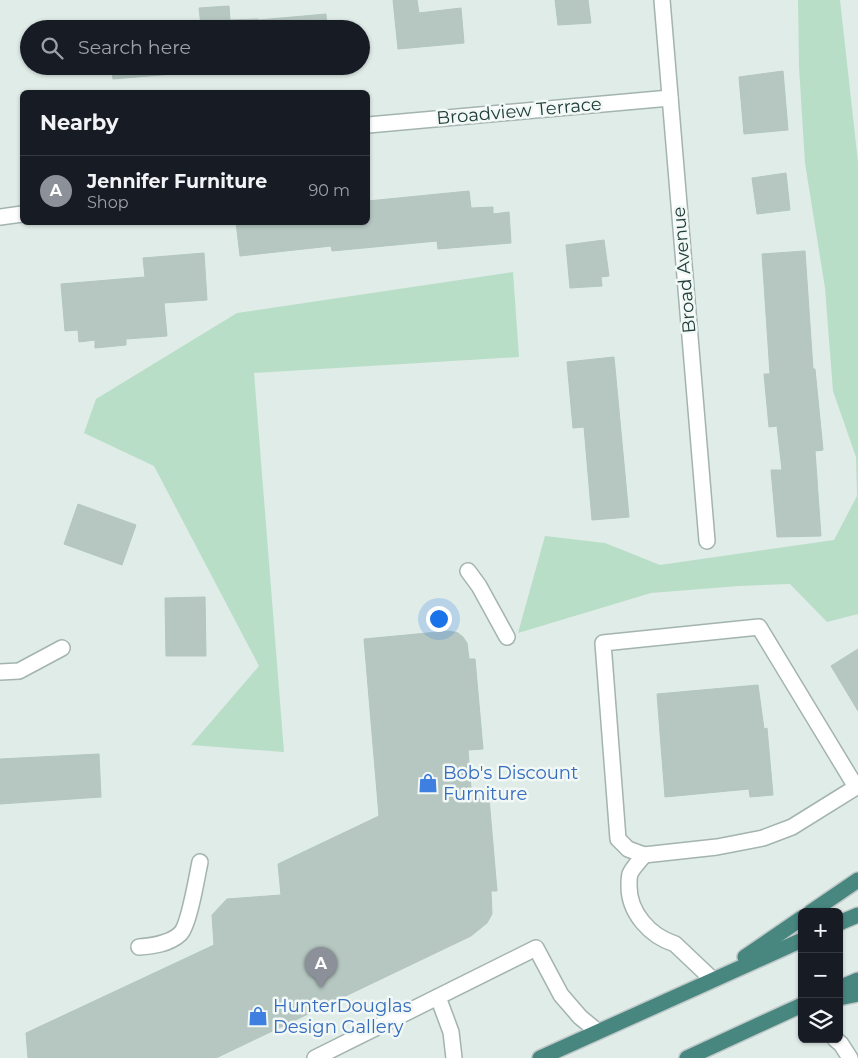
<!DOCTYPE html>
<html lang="en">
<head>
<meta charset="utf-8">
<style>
	body { margin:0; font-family:Montserrat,sans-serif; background:#20242c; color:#f1f3f6 }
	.controls { position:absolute; right:15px; bottom:15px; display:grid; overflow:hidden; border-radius:8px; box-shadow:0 1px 4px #0004 }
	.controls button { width:45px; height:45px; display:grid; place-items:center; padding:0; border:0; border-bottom:1px solid #363941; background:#171b24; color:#f1f3f6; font:25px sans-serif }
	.you { position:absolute; left:438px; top:618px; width:18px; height:18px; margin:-12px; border:4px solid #fff; border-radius:50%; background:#1a73e8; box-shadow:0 0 0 8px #1a73e833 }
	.badge { display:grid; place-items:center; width:32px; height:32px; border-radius:50%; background:#8c9099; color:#fff; font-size:16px; font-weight:700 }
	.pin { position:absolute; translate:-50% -41px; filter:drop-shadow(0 1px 2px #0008) }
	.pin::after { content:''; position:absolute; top:26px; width:18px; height:15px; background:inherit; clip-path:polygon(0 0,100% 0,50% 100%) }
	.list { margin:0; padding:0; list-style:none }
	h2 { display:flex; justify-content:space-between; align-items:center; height:65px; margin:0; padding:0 20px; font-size:21px }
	h2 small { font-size:16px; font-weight:400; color:#9ea1a6 }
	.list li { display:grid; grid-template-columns:32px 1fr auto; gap:15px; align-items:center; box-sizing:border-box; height:70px; padding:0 20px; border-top:1px solid #363941 }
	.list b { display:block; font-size:19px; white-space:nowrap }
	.list p { margin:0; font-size:16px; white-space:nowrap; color:#9ea1a6 }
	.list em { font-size:16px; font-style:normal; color:#9ea1a6 }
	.icon { flex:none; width:28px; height:28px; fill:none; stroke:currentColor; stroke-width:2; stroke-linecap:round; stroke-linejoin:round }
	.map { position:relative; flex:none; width:858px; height:1058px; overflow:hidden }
	.search { position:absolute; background:#171b24; box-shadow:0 1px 4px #0004; left:20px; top:20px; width:350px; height:55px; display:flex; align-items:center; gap:12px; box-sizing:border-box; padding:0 18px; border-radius:28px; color:#9ea1a6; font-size:19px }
	.panel { position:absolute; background:#171b24; box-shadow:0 1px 4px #0004; left:20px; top:90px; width:350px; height:135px; border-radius:8px }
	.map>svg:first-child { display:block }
</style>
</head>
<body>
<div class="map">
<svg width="858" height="1058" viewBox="0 0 858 1058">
	<rect width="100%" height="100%" fill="#e0ece8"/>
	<!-- green -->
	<g fill="#b8dec7">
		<path d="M 798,0 L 840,0 L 858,162 L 858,614 L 827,622 L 790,584 L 739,586 L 651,593 L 518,633 L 545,536 L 605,543 L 660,565 L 834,540 L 857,496 L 856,457 L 833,391 L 825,288 L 805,163 L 799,67 Z"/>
		<path d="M 513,272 L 519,357 L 254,373 L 284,752 L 191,745 L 259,666 L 154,466 L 84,433 L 96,399 L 237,313 Z"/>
	</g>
	<!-- building -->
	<g fill="#b6c7c1" stroke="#b3c6c0">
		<path d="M 393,0 L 417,0 L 419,13 L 461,8 L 464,43 L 398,49 Z"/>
		<path d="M 555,0 L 588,0 L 591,23 L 558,25 Z"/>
		<path d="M 229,6 L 230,20 L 258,19 L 259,20 L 326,14 L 327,29 L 163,29 L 201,25 L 199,8 Z"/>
		<path d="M 111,66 L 245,66 L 172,72 L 172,74 L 113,79 Z"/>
		<path d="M 783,71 L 788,130 L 744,134 L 739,77 Z"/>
		<path d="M 786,173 L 790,210 L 757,214 L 752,178 Z"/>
		<path d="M 469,191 L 471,208 L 493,207 L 493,214 L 509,212 L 511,243 L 438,249 L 437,241 L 332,251 L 331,246 L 240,256 L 236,222 L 368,222 L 368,201 Z"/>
		<path d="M 604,240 L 609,276 L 601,277 L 602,286 L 570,288 L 566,245 Z"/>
		<path d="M 805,251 L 813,369 L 815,369 L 823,450 L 815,451 L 821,536 L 777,537 L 771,470 L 782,470 L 777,426 L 769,427 L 764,374 L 770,374 L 762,254 Z"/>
		<path d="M 204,253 L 207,300 L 164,303 L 167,336 L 126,339 L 126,345 L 95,348 L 95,340 L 79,342 L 78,330 L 65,331 L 61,284 L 145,277 L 143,258 Z"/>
		<path d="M 614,357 L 629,517 L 592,520 L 584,427 L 573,428 L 567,362 Z"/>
		<path d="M 78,504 L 136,525 L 122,565 L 64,544 Z"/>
		<path d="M 205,597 L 206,656 L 166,656 L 165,598 Z"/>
		<path d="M 449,631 L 458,633 L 463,637 L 467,643 L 469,659 L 475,659 L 483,749 L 468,750 L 472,800 L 489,798 L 497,891 L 491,891 L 492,914 L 487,923 L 471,936 L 216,1058 L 28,1058 L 26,1033 L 214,945 L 212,915 L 227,899 L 281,895 L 278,864 L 379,816 L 364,639 Z"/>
		<path d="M 858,649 L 858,711 L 831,666 Z"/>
		<path d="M 758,685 L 764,729 L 767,728 L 773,795 L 750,797 L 749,789 L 665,797 L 657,694 Z"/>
		<path d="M 99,754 L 101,797 L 0,804 L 0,759 Z"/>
	</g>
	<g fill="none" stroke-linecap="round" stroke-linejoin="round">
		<defs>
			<g id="service">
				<path d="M 468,571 L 479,586 L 507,637"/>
				<path d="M 856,787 L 759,627 L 603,643 L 618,839 L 628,849 L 644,855 L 717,847 L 763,838 L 792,827 L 858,786"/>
				<path d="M 644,855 C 640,861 633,867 630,874 C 629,877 629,882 629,886 C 629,913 650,936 675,944 L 713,980"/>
				<path d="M 139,947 C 153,946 169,944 180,934 C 189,926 197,876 200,862"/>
				<path d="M 438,997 L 451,1032 L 454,1058"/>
				<path d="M 835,1039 L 841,1044 L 850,1058"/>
				<path d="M 315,1058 L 536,948 L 561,995 L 580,1017 L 597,1031"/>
			</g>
			<g id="minor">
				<path d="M 662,0 L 707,541"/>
				<path d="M 368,125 L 670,98"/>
				<path d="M 0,217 L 22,214"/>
				<path d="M 0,672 L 19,671 L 62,648"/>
			</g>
			<g id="trunk">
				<path d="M 811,912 L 858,880"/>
				<path d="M 839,923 L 858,915"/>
				<path d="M 745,957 L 802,918"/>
				<path d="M 839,988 L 858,980"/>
				<path d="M 839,998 L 858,994"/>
				<path d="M 540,1058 L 802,940"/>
				<path d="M 687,1058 L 802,1005"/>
			</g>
		</defs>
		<!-- service casing -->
		<use href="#service" stroke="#a3b4b0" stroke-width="18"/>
		<!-- minor casing -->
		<use href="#minor" stroke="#a3b4b0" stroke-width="18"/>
		<!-- trunk casing -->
		<use href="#trunk" stroke="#c1c9c8" stroke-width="18"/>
		<!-- service -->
		<use href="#service" stroke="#fff" stroke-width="15"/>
		<!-- minor -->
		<use href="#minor" stroke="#fff" stroke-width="15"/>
		<!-- trunk -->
		<use href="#trunk" stroke="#478780" stroke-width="15"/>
	</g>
	<!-- icons -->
	<defs>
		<symbol id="shop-bare" viewBox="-9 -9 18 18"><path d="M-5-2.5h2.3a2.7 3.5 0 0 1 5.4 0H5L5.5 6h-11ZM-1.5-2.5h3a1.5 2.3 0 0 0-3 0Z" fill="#3f7fe0" stroke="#f1f8f5" stroke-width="2.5" paint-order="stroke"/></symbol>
	</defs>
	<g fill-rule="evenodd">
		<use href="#shop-bare" x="414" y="769" width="28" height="28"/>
		<use href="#shop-bare" x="244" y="1002" width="28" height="28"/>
	</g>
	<g text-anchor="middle" stroke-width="5" stroke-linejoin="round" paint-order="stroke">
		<!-- street labels -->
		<g font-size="18" fill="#203d39" stroke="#f1f8f5">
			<text transform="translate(519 111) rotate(-5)" y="6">Broadview Terrace</text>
			<text transform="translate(684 270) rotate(-95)" y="6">Broad Avenue</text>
		</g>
		<!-- shop labels -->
		<g font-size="18" fill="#366cbe" stroke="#f1f8f5" text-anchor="start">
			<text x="443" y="779">Bob's Discount<tspan x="443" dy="21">Furniture</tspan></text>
			<text x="273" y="1012">HunterDouglas<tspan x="273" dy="21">Design Gallery</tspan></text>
		</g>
	</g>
</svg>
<div class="controls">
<button>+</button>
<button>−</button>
<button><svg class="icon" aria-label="layers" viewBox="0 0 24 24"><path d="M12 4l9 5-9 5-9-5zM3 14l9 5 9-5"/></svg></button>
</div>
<div class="you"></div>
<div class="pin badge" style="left:321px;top:988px">A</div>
<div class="search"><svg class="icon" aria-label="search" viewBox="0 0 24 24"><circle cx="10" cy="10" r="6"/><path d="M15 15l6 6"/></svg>Search here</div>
<section class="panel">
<h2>Nearby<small></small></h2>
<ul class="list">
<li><span class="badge">A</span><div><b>Jennifer Furniture</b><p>Shop</p></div><em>90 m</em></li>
</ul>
</section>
</div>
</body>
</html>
